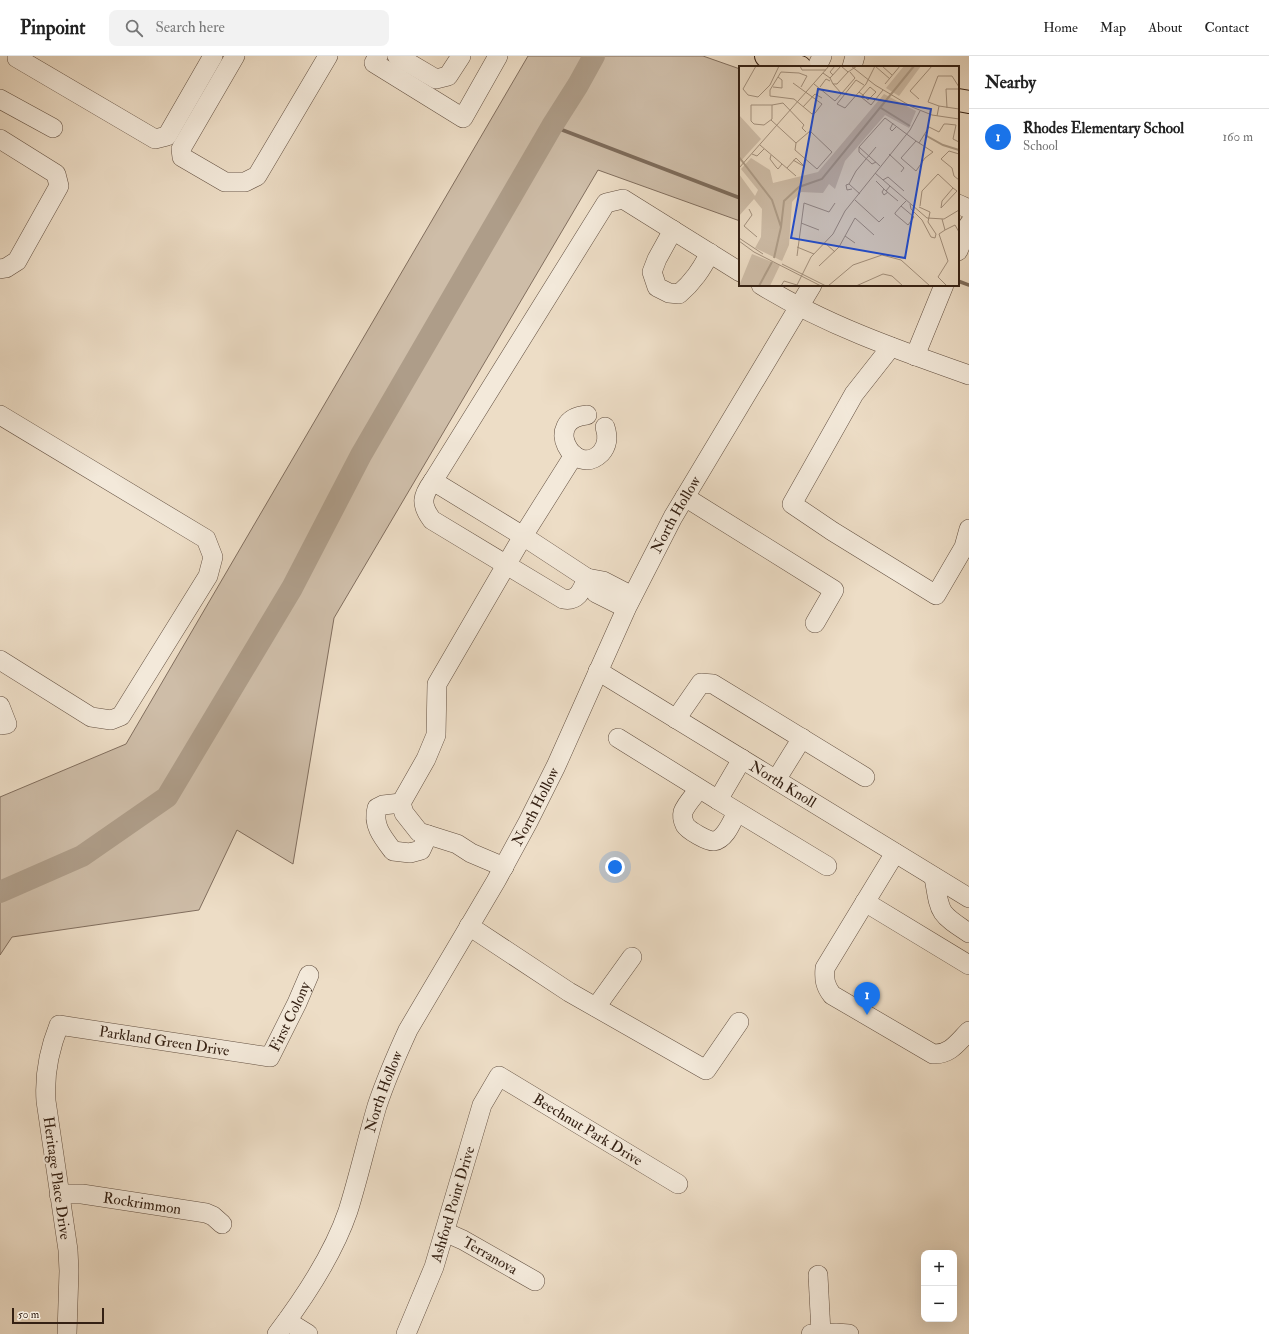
<!DOCTYPE html>
<html lang="en">
<head>
<meta charset="utf-8">
<style>
	body { margin:0; font-family:"IM FELL Double Pica",serif; background:#f2f2f2; color:#222 }
	.controls { position:absolute; right:12px; bottom:12px; display:grid; overflow:hidden; border-radius:8px; box-shadow:0 4px 16px #0002 }
	.controls button { width:36px; height:36px; display:grid; place-items:center; padding:0; border:0; border-bottom:1px solid #e0e0e0; background:#fff; color:#222; font:20px sans-serif }
	.scale { position:absolute; left:12px; bottom:10px; width:92px; box-sizing:border-box; padding-left:4px; border:2px solid #342013; border-top:0; font-size:11px; line-height:14px; white-space:nowrap; color:#342013; -webkit-text-stroke:3px #f3e9da; paint-order:stroke }
	.you { position:absolute; left:615px; top:811px; width:14px; height:14px; margin:-10px; border:3px solid #fff; border-radius:50%; background:#1a73e8; box-shadow:0 0 0 6px #1a73e833 }
	.badge { display:grid; place-items:center; width:26px; height:26px; border-radius:50%; background:#1a73e8; color:#fff; font-size:13px; font-weight:700 }
	.pin { position:absolute; translate:-50% -33px; filter:drop-shadow(0 1px 2px #0008) }
	.pin::after { content:''; position:absolute; top:21px; width:14px; height:12px; background:inherit; clip-path:polygon(0 0,100% 0,50% 100%) }
	.list { margin:0; padding:0; list-style:none }
	h2 { display:flex; justify-content:space-between; align-items:center; height:52px; margin:0; padding:0 16px; font-size:17px }
	h2 small { font-size:13px; font-weight:400; color:#767676 }
	.list li { display:grid; grid-template-columns:26px 1fr auto; gap:12px; align-items:center; box-sizing:border-box; height:56px; padding:0 16px; border-top:1px solid #e0e0e0 }
	.list b { display:block; font-size:15px; white-space:nowrap }
	.list p { margin:0; font-size:13px; white-space:nowrap; color:#767676 }
	.list em { font-size:13px; font-style:normal; color:#767676 }
	.icon { flex:none; width:22px; height:22px; fill:none; stroke:currentColor; stroke-width:2; stroke-linecap:round; stroke-linejoin:round }
	.map { position:relative; flex:none; width:969px; height:1278px; overflow:hidden }
	header { display:flex; align-items:center; gap:24px; box-sizing:border-box; height:56px; padding:0 20px; background:#fff; border-bottom:1px solid #e0e0e0 }
	header strong { font-size:19px }
	nav { display:flex; gap:22px; margin-inline-start:auto; font-size:14px }
	.search { width:280px; height:36px; background:#f2f2f2; display:flex; align-items:center; gap:10px; box-sizing:border-box; padding:0 14px; border-radius:8px; color:#767676; font-size:15px }
	main { display:flex }
	aside { flex:1; background:#fff }
	.map>svg:first-child { display:block }
</style>
</head>
<body>
<header>
<strong>Pinpoint</strong>
<div class="search"><svg class="icon" aria-label="search" viewBox="0 0 24 24"><circle cx="10" cy="10" r="6"/><path d="M15 15l6 6"/></svg>Search here</div>
<nav><a>Home</a><a>Map</a><a>About</a><a>Contact</a></nav>
</header>
<main>
<div class="map">
<svg width="969" height="1278" viewBox="0 0 969 1278">
	<rect width="100%" height="100%" fill="#edddc6"/>
	<filter id="stains"><feTurbulence type="fractalNoise" baseFrequency=".005" numOctaves="4"/><feColorMatrix values="0 0 0 0 .2 0 0 0 0 .09 0 0 0 0 .02 0 0 0 .5 -.17"/></filter>
	<radialGradient id="worn" r=".72"><stop offset=".6" stop-color="#630" stop-opacity="0"/><stop offset="1" stop-color="#630" stop-opacity=".3"/></radialGradient>
	<!-- green -->
	<path fill="#cebda8" stroke="#816e5e" d="M 528,0 L 703,0 L 740,13 L 740,165 L 598,114 L 334,562 L 293,808 L 237,774 L 199,854 L 12,881 L 0,899 L 0,741 L 126,688 Z"/>
	<g fill="none" stroke-linecap="round" stroke-linejoin="round">
		<!-- stream -->
		<g stroke="#7d6b5a" stroke-width="3.5">
			<path d="M 552,70 L 740,142"/>
			<path d="M 958,225 L 969,229"/>
		</g>
		<!-- river -->
		<path stroke="#ae9d89" stroke-width="22" d="M 0,836 L 82,800 L 167,741 L 292,532 L 361,399 L 552,70 L 578,29 L 594,0"/>
		<defs>
			<g id="minor">
				<path d="M 17,0 L 17,2 L 155,83 L 167,80 L 213,0"/>
				<path d="M 235,0 L 181,93 L 182,101 L 225,126 L 245,126 L 257,120 L 328,0"/>
				<path d="M 378,0 L 374,7 L 463,62 L 498,0"/>
				<path d="M 397,0 L 436,23 L 448,20 L 461,0"/>
				<path d="M 817,11 L 822,0"/>
				<path d="M 852,11 L 855,0"/>
				<path d="M 0,43 L 53,72"/>
				<path d="M 0,83 L 56,118 L 59,130 L 17,205 L 6,212 L 0,213"/>
				<path d="M 958,148 L 969,153"/>
				<path d="M 673,174 L 657,203 L 652,216 L 657,231 L 669,237 L 679,238 C 693,226 701,214 710,197"/>
				<path d="M 958,195 L 969,168"/>
				<path d="M 761,229 C 826,269 898,294 969,319"/>
				<path d="M 891,291 L 854,338 L 792,448 L 832,475 L 936,539 L 964,491 L 969,473"/>
				<path d="M 915,300 L 944,229"/>
				<path d="M 0,359 L 206,483 L 213,501 L 208,520 L 121,660 L 111,664 L 91,661 L 0,604"/>
				<path d="M 587,359 C 541,363 574,424 601,397 C 608,389 608,380 605,371"/>
				<path d="M 433,425 C 422,440 420,448 432,464 L 563,543 C 578,546 582,534 587,522"/>
				<path d="M 685,441 L 834,534 L 815,567"/>
				<path d="M 587,522 L 596,537 L 626,552"/>
				<path d="M 632,540 L 603,525 L 587,522 L 523,480 L 433,425 L 606,147 L 623,143 L 740,216"/>
				<path id="s1" d="M 598,615 L 969,842"/>
				<path d="M 0,650 L 7,668 L 0,669"/>
				<path d="M 676,663 L 701,627 L 713,628 L 865,721"/>
				<path d="M 618,682 L 718,744 L 742,703"/>
				<path d="M 776,724 L 802,682"/>
				<path d="M 699,733 C 694,740 686,748 683,756 C 682,760 683,765 685,769 C 688,774 708,786 714,785 C 726,783 732,765 737,756"/>
				<path d="M 718,744 L 827,810"/>
				<path d="M 401,747 L 383,749 L 377,752 C 372,769 383,782 393,795 L 410,797 L 421,794 L 428,779"/>
				<path d="M 895,797 L 825,912 C 824,923 825,930 832,939 L 933,998 C 950,999 958,986 969,975"/>
				<path d="M 504,811 L 471,797 L 457,788 L 419,776 L 404,757 L 401,747 L 426,703 L 436,679 L 437,628 L 523,480 L 574,399"/>
				<path d="M 934,821 C 940,857 938,857 969,877"/>
				<path d="M 865,846 L 969,909"/>
				<path d="M 469,870 L 569,936 L 706,1014 L 739,966"/>
				<path d="M 596,951 L 632,901"/>
				<path id="s2" d="M 59,1138 L 82,1138 L 206,1157 L 213,1160 L 222,1168"/>
				<path id="s3" d="M 445,1176 L 463,1184 L 535,1225"/>
				<path d="M 818,1219 L 821,1277"/>
				<path d="M 287,1265 L 308,1278"/>
				<path id="s4" d="M 67,1278 L 69,1215 L 68,1194 L 46,1045 C 44,1017 49,994 59,969 L 270,1001 L 297,947 L 309,919"/>
				<path id="s5" d="M 277,1278 C 305,1241 333,1199 348,1155 C 359,1120 367,1084 377,1050 C 386,1023 397,998 408,974 L 496,825 L 528,766 L 556,710 L 627,551 L 673,461 L 812,229"/>
				<path id="s6" d="M 406,1278 L 434,1211 L 482,1049 L 499,1020 L 678,1128"/>
				<path d="M 811,1278 L 836,1277 L 849,1278"/>
			</g>
			<g id="major">
				<path d="M 766,0 L 800,11"/>
				<path d="M 958,44 L 969,46"/>
			</g>
		</defs>
		<!-- minor casing -->
		<use href="#minor" stroke="#624f40" stroke-width="20"/>
		<!-- major casing -->
		<use href="#major" stroke="#342013" stroke-width="24"/>
		<!-- minor -->
		<use href="#minor" stroke="#f3e9da" stroke-width="19"/>
		<!-- major -->
		<use href="#major" stroke="#edddc6" stroke-width="22"/>
	</g>
	<g text-anchor="middle" stroke-width="4" stroke-linejoin="round" paint-order="stroke">
		<!-- street labels -->
		<g font-size="15" fill="#342013" stroke="#f3e9da">
			<text dy="5" stroke="none"><textPath href="#s5" startOffset="915">North Hollow</textPath></text>
			<text dy="5" stroke="none"><textPath href="#s1" startOffset="217">North Knoll</textPath></text>
			<text dy="5" stroke="none"><textPath href="#s5" startOffset="591">North Hollow</textPath></text>
			<text dy="5" stroke="none"><textPath href="#s4" startOffset="571">First Colony</textPath></text>
			<text dy="5" stroke="none"><textPath href="#s4" startOffset="419">Parkland Green Drive</textPath></text>
			<text dy="5" stroke="none"><textPath href="#s5" startOffset="267">North Hollow</textPath></text>
			<text dy="5" stroke="none"><textPath href="#s6" startOffset="379">Beechnut Park Drive</textPath></text>
			<text transform="translate(57 1122) rotate(82)" y="5">Heritage Place Drive</text>
			<text dy="5" stroke="none"><textPath href="#s2" startOffset="84">Rockrimmon</textPath></text>
			<text dy="5" stroke="none"><textPath href="#s6" startOffset="138">Ashford Point Drive</textPath></text>
			<text dy="5" stroke="none"><textPath href="#s3" startOffset="51">Terranova</textPath></text>
		</g>
	</g>
	<!-- overview -->
	<g transform="translate(739 10)">
		<rect width="220" height="220" fill="#edddc6"/>
		<path d="M 165,0 L 182,0 L 160,30 L 147,22 ZM 145,28 L 177,45 L 170,62 L 146,49 L 106,95 L 96,123 L 90,118 L 84,127 L 62,126 L 53,136 L 50,179 L 43,195 L 16,182 L 22,171 L 23,143 L 15,133 L 0,150 L 0,108 L 16,130 L 19,124 L 2,103 L 12,92 L 31,104 L 34,117 L 79,106 ZM 0,49 L 22,73 L 0,97 ZM 13,188 L 41,199 L 31,220 L 0,220 Z" fill="#cebda8"/>
		<path fill="none" stroke="#ae9d89" stroke-width="2" d="M 142,42 L 171,60M 186,69 L 204,79 L 220,84M 0,91 L 33,134 L 42,161 L 35,192M 42,161 L 45,135 L 60,121 L 83,113 L 175,0M 20,220 L 33,196"/>
		<path fill="none" stroke="#a3917e" stroke-width="1" d="M 17,0 L 4,23 L 9,29 L 19,31 L 31,19 L 40,0M 61,0 L 63,4 L 87,4M 102,0 L 109,6 L 118,0M 112,0 L 136,19 L 173,41 L 193,49 L 220,53M 136,0 L 151,13M 143,0 L 153,9M 84,7 L 91,12 L 102,0M 94,9 L 91,6 L 96,0M 91,12 L 94,18 L 98,18 L 109,6M 54,17 L 83,38 L 76,47 L 73,48 L 55,33 L 31,30 L 31,24 L 42,6 L 60,7 L 68,10 L 62,21M 75,18 L 96,35 L 116,12 L 111,6M 94,18 L 103,28M 146,18 L 161,0M 125,19 L 117,14 L 98,38 L 106,42 L 127,18 L 136,0M 34,21 L 43,22 L 43,14 L 39,11M 81,21 L 87,13 L 91,15M 120,26 L 124,29 L 129,34 L 137,26 L 131,21 L 124,29 L 122,31 L 132,39 L 144,24M 180,33 L 171,25 L 193,0M 12,39 L 33,39 L 33,53 L 25,59 L 15,58 L 12,55 ZM 33,39 L 44,37 L 65,59 L 63,62 L 67,66M 200,40 L 220,43M 64,41 L 76,28 L 83,32M 208,42 L 207,23 L 220,23M 198,50 L 200,40 L 189,36 L 199,10 L 213,10 L 220,21M 32,54 L 57,77 L 71,65 L 93,86 L 78,103 L 56,84 L 57,77M 154,57 L 151,63 L 153,65 L 158,60M 180,77 L 190,61 L 200,66 L 205,58 L 208,58 L 217,59 L 214,73 L 220,76M 21,79 L 57,110M 120,81 L 120,86 L 133,98 L 137,96M 13,88 L 18,90 L 25,83M 150,88 L 165,102 L 162,106M 220,88 L 210,85 L 202,93 L 213,102 L 215,110 L 220,114M 32,89 L 31,93 L 37,101 L 39,103 L 43,98M 54,94 L 66,101M 141,100 L 120,81 L 146,52 L 177,75 L 162,92 L 177,105 L 186,92 L 194,86 L 177,75M 0,102 L 90,0M 48,102 L 57,92 L 66,101M 136,107 L 188,152 L 205,153 L 220,144M 144,114 L 149,111 L 165,125M 137,115 L 147,125 L 151,120M 110,118 L 107,119 L 108,124 L 113,123M 145,123 L 143,126 L 145,129 L 149,126M 147,125 L 159,135M 121,128 L 110,118 L 117,105 L 137,81M 116,134 L 140,156 L 145,151M 171,138 L 172,143 L 183,154 L 192,171 L 196,172 L 197,168 L 189,156 L 191,146 L 180,141M 162,140 L 175,151 L 169,159 L 156,148 L 156,147 L 162,140 L 167,135M 181,140 L 183,125 L 199,108 L 214,122 L 218,125 L 202,142 L 203,135 L 214,122M 10,143 L 13,149 L 5,160 L 18,171M 203,153 L 206,164 L 216,159 L 220,166M 62,157 L 80,164M 206,164 L 200,168 L 209,195 L 199,211 L 208,220M 106,170 L 116,177M 0,172 L 24,188M 0,175 L 15,186 L 82,220M 86,177 L 96,186M 58,181 L 75,188M 58,190 L 65,137 L 90,146 L 96,137M 43,198 L 87,220M 80,200 L 100,181 L 116,152 L 135,169M 58,219 L 72,191 L 94,168 L 106,145 L 171,64 L 181,45M 42,220 L 45,215 L 58,219M 89,220 L 114,199 L 143,189 L 162,194 L 191,220M 117,220 L 144,208 L 153,210 L 164,220"/>
		<path fill="#1d4ed8" fill-opacity="0.15" stroke="#1d4ed8" stroke-width="2" d="M 79,23 L 192,43 L 166,192 L 52,172 Z"/>
		<rect width="220" height="220" fill="none" stroke="#342013" stroke-width="2"/>
	</g>
	<rect width="100%" height="100%" filter="url(#stains)"/>
	<rect width="100%" height="100%" fill="url(#worn)"/>
</svg>
<div class="controls">
<button>+</button>
<button>−</button>
</div>
<div class="scale">50 m</div>
<div class="you"></div>
<div class="pin badge" style="left:867px;top:959px">1</div>
</div>
<aside>
<h2>Nearby<small></small></h2>
<ul class="list">
<li><span class="badge">1</span><div><b>Rhodes Elementary School</b><p>School</p></div><em>160 m</em></li>
</ul>
</aside>
</main>
</body>
</html>
